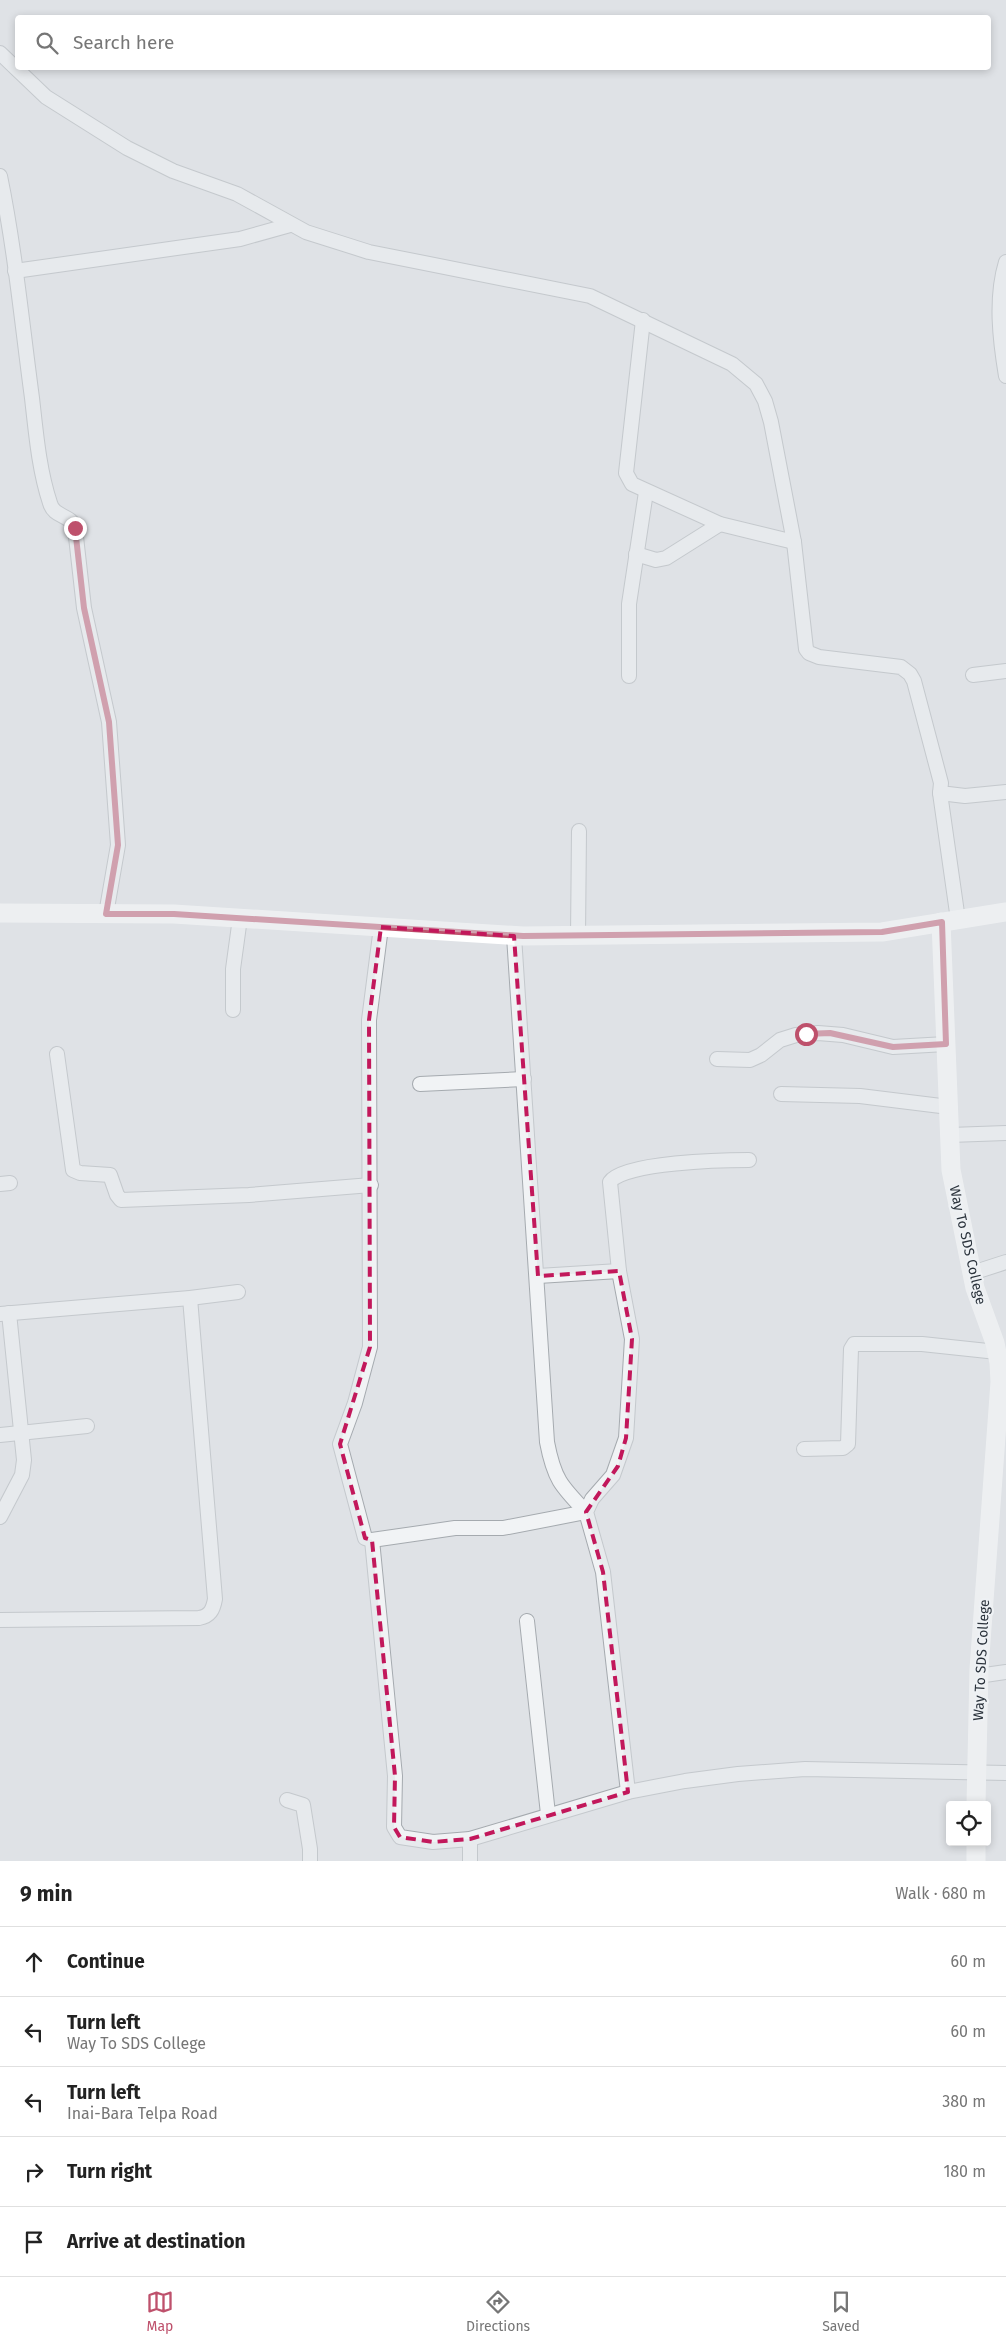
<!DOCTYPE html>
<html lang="en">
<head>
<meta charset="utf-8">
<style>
	body { margin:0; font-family:"Fira Sans",sans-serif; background:#f2f2f2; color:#222 }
	.controls { position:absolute; right:15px; bottom:15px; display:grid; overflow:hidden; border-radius:5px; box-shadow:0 2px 8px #0003 }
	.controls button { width:45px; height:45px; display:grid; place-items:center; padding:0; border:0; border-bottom:1px solid #e0e0e0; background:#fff; color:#222; font:25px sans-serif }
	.stop { position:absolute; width:15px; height:15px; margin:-11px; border:4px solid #be516c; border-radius:50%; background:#fff }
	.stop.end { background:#be516c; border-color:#fff; box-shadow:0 1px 5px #0008 }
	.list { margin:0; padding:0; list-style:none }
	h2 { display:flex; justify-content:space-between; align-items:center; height:65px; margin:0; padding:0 20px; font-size:21px }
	h2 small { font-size:16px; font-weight:400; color:#767676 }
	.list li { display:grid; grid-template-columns:32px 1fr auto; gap:15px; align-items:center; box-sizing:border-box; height:70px; padding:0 20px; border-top:1px solid #e0e0e0 }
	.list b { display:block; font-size:19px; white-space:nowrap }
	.list p { margin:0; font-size:16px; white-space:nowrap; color:#767676 }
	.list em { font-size:16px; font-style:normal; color:#767676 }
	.icon { flex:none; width:28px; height:28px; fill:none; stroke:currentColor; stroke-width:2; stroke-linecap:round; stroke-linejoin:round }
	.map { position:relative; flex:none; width:1006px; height:1861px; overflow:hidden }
	.search { position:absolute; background:#fff; box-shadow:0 2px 8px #0003; left:15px; right:15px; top:15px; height:55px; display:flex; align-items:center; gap:12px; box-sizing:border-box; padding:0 18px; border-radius:5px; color:#767676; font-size:19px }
	.sheet { height:415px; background:#fff }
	nav { display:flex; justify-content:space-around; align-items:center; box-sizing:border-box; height:70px; border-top:1px solid #e0e0e0; background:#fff; font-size:14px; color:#767676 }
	nav a { display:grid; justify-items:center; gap:2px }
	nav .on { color:#be516c }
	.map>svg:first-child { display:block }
</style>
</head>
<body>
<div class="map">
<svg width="1006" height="1861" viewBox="0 0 1006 1861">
	<rect width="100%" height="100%" fill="#dfe2e6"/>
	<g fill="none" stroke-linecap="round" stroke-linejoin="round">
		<defs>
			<g id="street">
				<path d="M 0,53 L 46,97 L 127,148 L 173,171 L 237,194 L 306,232 L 369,252 L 590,296 L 732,364 L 756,384 L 765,401 L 771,422 L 794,542 L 806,649 L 809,653 L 819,657 L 901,667 L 910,674 L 914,681 L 941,783 L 940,793 L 965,796 L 1006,792"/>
				<path d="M 0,176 C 15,249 22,324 32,398 C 36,433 39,470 50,503 C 54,518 71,514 75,528 L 84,608 L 109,722 L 118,845 L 106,914"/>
				<path d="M 1006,262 C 995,298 1000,340 1006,376"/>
				<path d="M 15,271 L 240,239 L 290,225"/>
				<path d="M 643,320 L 626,473 L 632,484 L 720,524 L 794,542"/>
				<path d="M 636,554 L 656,560 L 666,558 L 720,524"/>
				<path d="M 973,675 L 1006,671"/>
				<path d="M 629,676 L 629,604 L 646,492"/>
				<path d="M 940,793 L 958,920"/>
				<path d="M 381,927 L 369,1020 L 370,1347 L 355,1403 L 340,1444 L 365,1538 L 372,1540 L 455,1528 L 503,1528 L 586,1512"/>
				<path d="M 514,936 L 547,1442 C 554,1479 561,1486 586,1512"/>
				<path d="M 578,936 L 579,831"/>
				<path d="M 233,1010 L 233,969 L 240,918"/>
				<path d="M 57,1054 L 73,1170 L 80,1173 L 110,1175 L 117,1195 L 121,1200 L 249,1195 L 371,1185"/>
				<path d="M 717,1059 L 750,1060 L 761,1055 L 780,1040 L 796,1035 L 818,1033 L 843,1035 L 893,1047 L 946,1044"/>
				<path d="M 420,1084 L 524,1079"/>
				<path d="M 781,1094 L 860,1096 L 949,1107"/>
				<path d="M 950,1135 L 1006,1133"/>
				<path d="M 0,1184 L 10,1183"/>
				<path d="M 972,1273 L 1006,1262"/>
				<path d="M 538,1276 L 619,1271"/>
				<path d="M 0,1314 L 190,1298 L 238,1292"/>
				<path d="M 0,1435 L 87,1426"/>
				<path d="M 804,1449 L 843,1448 L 848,1444 L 851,1349 L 854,1344 L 922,1344 L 997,1352"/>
				<path d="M 0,1517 L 22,1475 L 24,1460 L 9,1313"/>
				<path d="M 372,1540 L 395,1776 L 394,1827 L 400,1837 L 433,1842 L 470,1839 L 628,1792 L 685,1781 L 738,1774 L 805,1769 L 1006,1773"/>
				<path d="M 0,1620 L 199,1618 C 210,1616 213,1610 215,1599 L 190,1298"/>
				<path d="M 527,1621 L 548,1814"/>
				<path d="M 978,1676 L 1006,1672"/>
				<path d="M 628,1792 L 603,1572 L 586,1512 L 592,1499 L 613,1475 L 626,1438 L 632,1339 L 619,1271 L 610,1182 C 623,1162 725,1160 749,1160"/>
				<path d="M 287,1800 L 303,1805 L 310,1849 L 310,1861"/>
				<path d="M 470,1861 L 470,1839"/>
			</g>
		</defs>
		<!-- street casing -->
		<use href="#street" stroke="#a5aaaf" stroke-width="16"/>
		<!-- street -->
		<use href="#street" stroke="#f1f3f5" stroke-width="14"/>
		<!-- secondary -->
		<g stroke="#fff" stroke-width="19">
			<path d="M 0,913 L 174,914 L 523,936 L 882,932 L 1006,912"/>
			<path d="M 941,922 L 951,1170 L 975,1288 L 995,1343 L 999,1363 L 1000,1382 L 979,1669 L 976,1805"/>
			<path d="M 976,1861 L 976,1842"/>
		</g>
	</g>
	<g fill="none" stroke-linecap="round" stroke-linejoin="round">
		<!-- route -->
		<path stroke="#be516c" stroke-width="6" d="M 75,528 L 84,608 L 109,722 L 118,845 L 106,914 L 174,914 L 523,936 L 882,932 L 942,922 L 946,1044 L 893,1047 L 830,1033 L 806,1034"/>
	</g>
	<!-- marked area -->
	<path d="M0 0H1006V1861H0ZM 381,927 L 514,936 L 538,1276 L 619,1271 L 632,1339 L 626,1438 L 618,1466 L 586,1512 L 603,1572 L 628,1792 L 470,1839 L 433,1842 L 400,1837 L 394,1827 L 395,1776 L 372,1540 L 365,1538 L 340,1444 L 370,1347 L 369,1020 Z" fill="#dfe2e6" fill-opacity=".55" fill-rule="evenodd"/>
	<path fill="none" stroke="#c2185b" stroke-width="4" stroke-dasharray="10 6" stroke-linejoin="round" d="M 381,927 L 514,936 L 538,1276 L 619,1271 L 632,1339 L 626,1438 L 618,1466 L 586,1512 L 603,1572 L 628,1792 L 470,1839 L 433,1842 L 400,1837 L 394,1827 L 395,1776 L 372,1540 L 365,1538 L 340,1444 L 370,1347 L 369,1020 Z"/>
	<g text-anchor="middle" stroke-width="4.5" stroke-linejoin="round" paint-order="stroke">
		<!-- street labels -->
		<g font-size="14" fill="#2a323b" stroke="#eef1f4">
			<text transform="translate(968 1245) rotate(77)" y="5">Way To SDS College</text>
			<text transform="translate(981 1660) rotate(-87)" y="5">Way To SDS College</text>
		</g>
	</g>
</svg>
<div class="controls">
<button><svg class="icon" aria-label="locate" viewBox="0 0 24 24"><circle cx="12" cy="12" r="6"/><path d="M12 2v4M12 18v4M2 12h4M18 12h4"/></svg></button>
</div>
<div class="stop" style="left:806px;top:1034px"></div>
<div class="stop end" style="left:75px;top:528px"></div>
<div class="search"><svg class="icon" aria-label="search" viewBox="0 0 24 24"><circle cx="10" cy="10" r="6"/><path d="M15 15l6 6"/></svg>Search here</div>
</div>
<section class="sheet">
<h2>9 min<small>Walk · 680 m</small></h2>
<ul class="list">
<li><svg class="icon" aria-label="ahead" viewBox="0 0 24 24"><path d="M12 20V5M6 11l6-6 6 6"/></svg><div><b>Continue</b></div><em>60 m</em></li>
<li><svg class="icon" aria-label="left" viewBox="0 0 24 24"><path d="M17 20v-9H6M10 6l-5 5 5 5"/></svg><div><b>Turn left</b><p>Way To SDS College</p></div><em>60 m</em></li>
<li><svg class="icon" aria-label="left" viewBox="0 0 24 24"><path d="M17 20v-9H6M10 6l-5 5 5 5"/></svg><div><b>Turn left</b><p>Inai-Bara Telpa Road</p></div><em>380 m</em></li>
<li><svg class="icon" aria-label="right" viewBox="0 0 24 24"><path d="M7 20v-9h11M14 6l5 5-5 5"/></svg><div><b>Turn right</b></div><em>180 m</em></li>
<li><svg class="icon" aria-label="arrive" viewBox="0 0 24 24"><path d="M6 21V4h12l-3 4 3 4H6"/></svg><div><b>Arrive at destination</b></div></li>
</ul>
</section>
<nav>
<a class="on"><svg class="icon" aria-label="map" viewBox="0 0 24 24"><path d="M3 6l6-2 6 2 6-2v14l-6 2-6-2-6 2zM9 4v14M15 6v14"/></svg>Map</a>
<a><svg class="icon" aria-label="directions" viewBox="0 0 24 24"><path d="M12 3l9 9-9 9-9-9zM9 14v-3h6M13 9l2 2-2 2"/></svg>Directions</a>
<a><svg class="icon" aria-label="saved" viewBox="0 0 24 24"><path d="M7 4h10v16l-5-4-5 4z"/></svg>Saved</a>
</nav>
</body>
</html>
